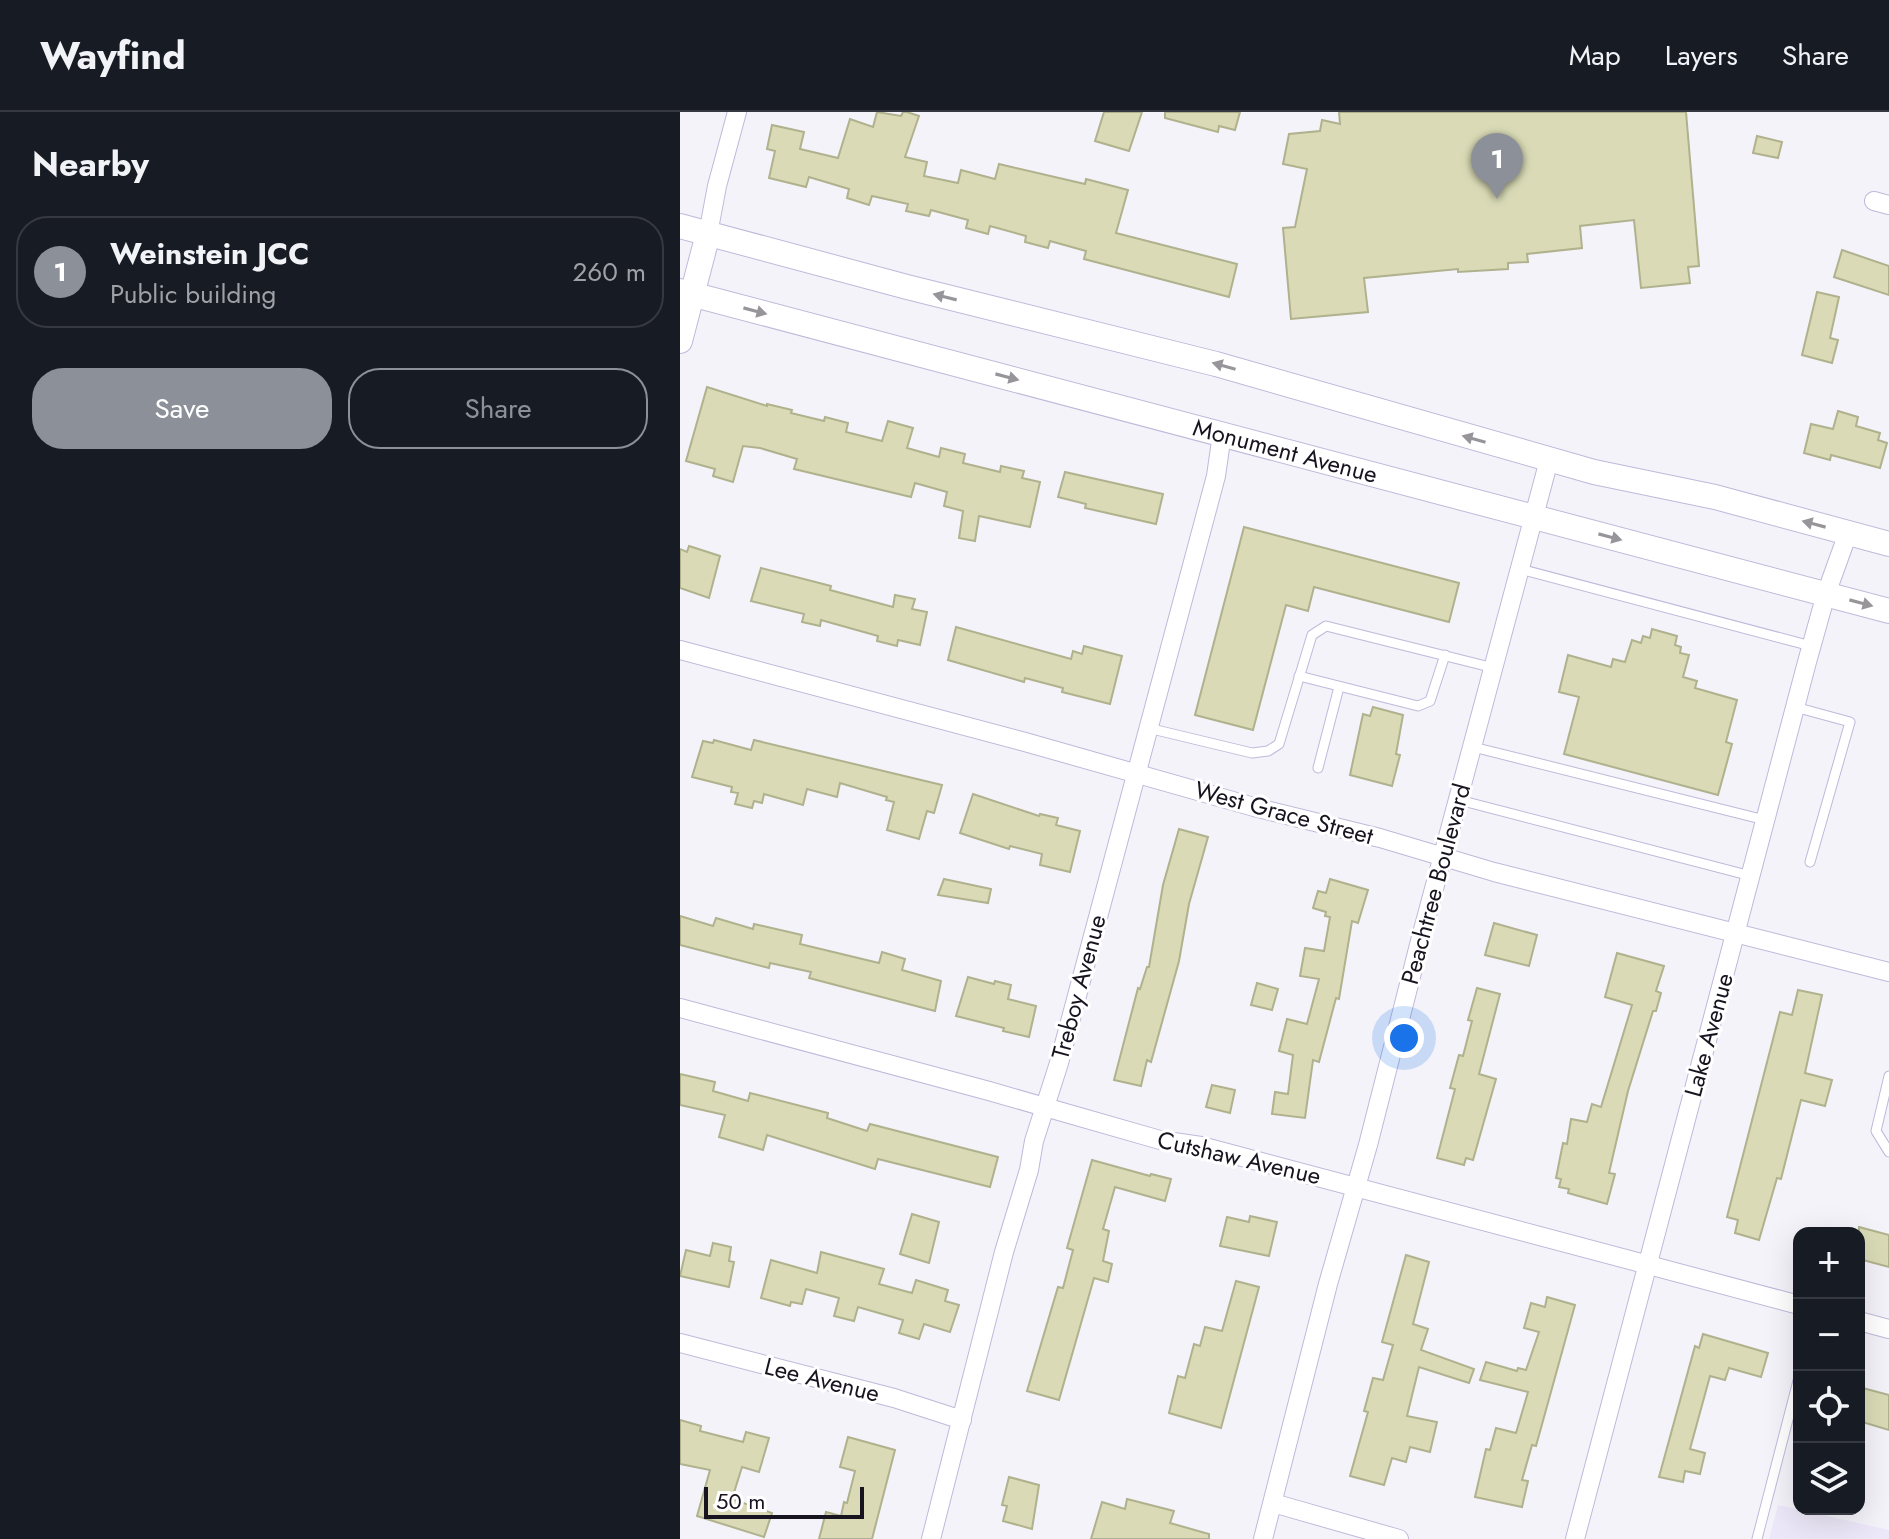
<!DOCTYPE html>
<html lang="en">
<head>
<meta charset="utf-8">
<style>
	body { margin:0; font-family:Jost,sans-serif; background:#20242c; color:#f1f3f6 }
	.controls { position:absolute; right:24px; bottom:24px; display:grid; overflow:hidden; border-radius:16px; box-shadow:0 8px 32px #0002 }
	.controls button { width:72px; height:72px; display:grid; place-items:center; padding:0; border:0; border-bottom:2px solid #363941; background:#171b24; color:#f1f3f6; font:40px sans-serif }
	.scale { position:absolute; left:24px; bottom:20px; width:160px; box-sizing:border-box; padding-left:8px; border:4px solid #17131f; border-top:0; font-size:22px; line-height:28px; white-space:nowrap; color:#17131f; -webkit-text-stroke:6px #fff; paint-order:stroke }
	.you { position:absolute; left:724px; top:926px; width:28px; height:28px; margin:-20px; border:6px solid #fff; border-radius:50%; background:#1a73e8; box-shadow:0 0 0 12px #1a73e833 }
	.badge { display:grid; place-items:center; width:52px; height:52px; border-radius:50%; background:#8c9099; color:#fff; font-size:26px; font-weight:700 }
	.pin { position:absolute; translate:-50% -66px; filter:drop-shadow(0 2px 4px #0008) }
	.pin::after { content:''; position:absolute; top:42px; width:28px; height:24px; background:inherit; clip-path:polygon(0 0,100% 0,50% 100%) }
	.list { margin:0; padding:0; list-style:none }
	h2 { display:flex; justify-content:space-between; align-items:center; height:104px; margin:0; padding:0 32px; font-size:34px }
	h2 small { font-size:26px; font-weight:400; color:#9ea1a6 }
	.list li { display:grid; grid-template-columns:52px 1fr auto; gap:24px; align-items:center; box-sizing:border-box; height:112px; margin:0 16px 16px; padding:0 16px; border:2px solid #363941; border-radius:32px }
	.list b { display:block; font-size:30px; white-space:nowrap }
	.list p { margin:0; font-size:26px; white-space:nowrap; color:#9ea1a6 }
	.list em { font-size:26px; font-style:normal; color:#9ea1a6 }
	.actions { display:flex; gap:16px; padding:24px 32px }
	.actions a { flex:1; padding:18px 0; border:2px solid #8c9099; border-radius:32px; text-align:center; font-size:28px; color:#8c9099 }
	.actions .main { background:#8c9099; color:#fff }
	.icon { flex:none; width:44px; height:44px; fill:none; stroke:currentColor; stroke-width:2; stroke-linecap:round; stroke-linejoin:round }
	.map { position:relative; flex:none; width:1209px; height:1427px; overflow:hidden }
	header { display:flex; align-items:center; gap:48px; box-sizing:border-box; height:112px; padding:0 40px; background:#171b24; border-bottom:2px solid #363941 }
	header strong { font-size:38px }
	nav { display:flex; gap:44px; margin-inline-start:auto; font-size:28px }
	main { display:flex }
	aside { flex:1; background:#171b24 }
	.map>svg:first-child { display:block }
</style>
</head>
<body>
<header>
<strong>Wayfind</strong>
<nav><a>Map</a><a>Layers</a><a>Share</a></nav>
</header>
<main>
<aside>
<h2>Nearby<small></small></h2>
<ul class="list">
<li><span class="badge">1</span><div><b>Weinstein JCC</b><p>Public building</p></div><em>260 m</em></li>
</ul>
<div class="actions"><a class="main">Save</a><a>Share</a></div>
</aside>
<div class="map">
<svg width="1209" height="1427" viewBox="0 0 1209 1427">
	<rect width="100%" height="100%" fill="#f4f3fa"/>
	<!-- built -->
	<path fill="#ece8f9" d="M 1098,1393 L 1209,1418 L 1209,1427 L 1089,1427 Z"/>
	<!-- building -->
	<g fill="#dadbb6" stroke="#b0b18d" stroke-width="2">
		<path d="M 197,0 L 221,4 L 223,0 L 227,0 L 239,4 L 225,45 L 247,50 L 244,64 L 278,71 L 281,58 L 315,67 L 319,52 L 405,72 L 406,67 L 448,78 L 436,121 L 557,152 L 549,185 L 404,147 L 406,139 L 370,129 L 368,136 L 345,130 L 346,124 L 310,114 L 308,122 L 286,116 L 288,108 L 251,98 L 249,104 L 226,99 L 228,92 L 192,84 L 189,93 L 167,86 L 169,77 L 129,65 L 126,75 L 89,66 L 95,39 L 87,37 L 92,13 L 124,20 L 120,37 L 158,46 L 170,7 L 193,15 Z"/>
		<path d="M 424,0 L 462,0 L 449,39 L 415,29 Z"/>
		<path d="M 485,0 L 560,0 L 555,18 L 539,14 L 538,20 L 485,6 Z"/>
		<path d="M 659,0 L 1006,0 L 1019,154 L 1008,155 L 1010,171 L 961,176 L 954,108 L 900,114 L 902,136 L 847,142 L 848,150 L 828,151 L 828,157 L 778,160 L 778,157 L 684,166 L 688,200 L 611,207 L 603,116 L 615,115 L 627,57 L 603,52 L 609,22 L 640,19 L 642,8 L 660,12 Z"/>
		<path d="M 1077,24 L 1102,30 L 1098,46 L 1073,41 Z"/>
		<path d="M 1162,138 L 1209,154 L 1209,183 L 1154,165 Z"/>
		<path d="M 1137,180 L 1159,185 L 1150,226 L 1158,228 L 1152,251 L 1122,243 Z"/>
		<path d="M 27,275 L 87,294 L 87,292 L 112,298 L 111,301 L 144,309 L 145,305 L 168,311 L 166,320 L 202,329 L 208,309 L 233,316 L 227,336 L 259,345 L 261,336 L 285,342 L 283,351 L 320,360 L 321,354 L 344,359 L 342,366 L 360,370 L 350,415 L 299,404 L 295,429 L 279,426 L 283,399 L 264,394 L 267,380 L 235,371 L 231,385 L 114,357 L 117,347 L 80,336 L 63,334 L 53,370 L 33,364 L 35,357 L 6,349 Z"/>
		<path d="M 1158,299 L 1178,305 L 1176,314 L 1200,321 L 1198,328 L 1207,331 L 1200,356 L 1151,343 L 1150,348 L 1124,341 L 1131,312 L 1153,317 Z"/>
		<path d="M 385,360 L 483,382 L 476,412 L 405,396 L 406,392 L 378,385 Z"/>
		<path d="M 564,415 L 779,471 L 769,510 L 634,475 L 628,499 L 606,493 L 573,618 L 515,603 Z"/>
		<path d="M 9,434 L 40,444 L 29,486 L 0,476 L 0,437 L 7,440 Z"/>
		<path d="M 81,456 L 151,474 L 150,478 L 213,495 L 215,483 L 235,487 L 232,497 L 247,500 L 240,533 L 218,528 L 217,534 L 197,529 L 198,524 L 141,508 L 140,514 L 122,510 L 124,502 L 71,489 Z"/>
		<path d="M 276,515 L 391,547 L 393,539 L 402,542 L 404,534 L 442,544 L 430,592 L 382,580 L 383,576 L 345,566 L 344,570 L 268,548 Z"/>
		<path d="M 972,517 L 997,524 L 995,533 L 1001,535 L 1000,541 L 1009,543 L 1003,565 L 1017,569 L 1015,576 L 1057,588 L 1046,630 L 1052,632 L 1038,683 L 884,642 L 899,585 L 879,580 L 888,543 L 931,555 L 933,547 L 945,550 L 952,528 L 961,531 L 963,524 L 970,526 Z"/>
		<path d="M 693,595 L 723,603 L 716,642 L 720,643 L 712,674 L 670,663 L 683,602 L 690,604 Z"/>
		<path d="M 34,628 L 71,638 L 74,628 L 262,673 L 254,701 L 247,699 L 239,727 L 207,718 L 214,690 L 206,688 L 207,685 L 160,671 L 157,685 L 127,677 L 123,693 L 84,682 L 82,691 L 74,689 L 72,696 L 55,692 L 58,681 L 51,680 L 52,675 L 12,665 L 23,629 L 33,631 Z"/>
		<path d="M 293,682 L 359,704 L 360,702 L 378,706 L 376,713 L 400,719 L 390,760 L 360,753 L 362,742 L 330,734 L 329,737 L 280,721 Z"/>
		<path d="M 499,717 L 528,725 L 509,792 L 499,849 L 471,950 L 467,948 L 461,974 L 434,968 L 458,876 L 460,877 L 467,855 L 469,855 L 483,773 Z"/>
		<path d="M 264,767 L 311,777 L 308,791 L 258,783 Z"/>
		<path d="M 650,767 L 688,778 L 678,811 L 672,809 L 659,887 L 656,886 L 639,950 L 633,948 L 625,1006 L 592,1002 L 595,980 L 608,982 L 613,943 L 599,939 L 607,907 L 627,912 L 639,867 L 620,864 L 625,836 L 644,839 L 650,805 L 645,804 L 646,800 L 633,796 L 638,779 L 646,781 Z"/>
		<path d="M 0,804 L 33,814 L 36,806 L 73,817 L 74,812 L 122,823 L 120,832 L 199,851 L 202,840 L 225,847 L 222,858 L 261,869 L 255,899 L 129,866 L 131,860 L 90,851 L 89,856 L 0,833 Z"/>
		<path d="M 814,811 L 857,823 L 849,854 L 805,843 Z"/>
		<path d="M 937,841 L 984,854 L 976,879 L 981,881 L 976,899 L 973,899 L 948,979 L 929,1061 L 935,1062 L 927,1092 L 888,1081 L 889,1077 L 879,1075 L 881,1067 L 876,1066 L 883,1031 L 887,1032 L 891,1007 L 907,1010 L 912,992 L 921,995 L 952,893 L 925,885 Z"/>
		<path d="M 288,865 L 314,872 L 315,869 L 331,873 L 328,887 L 356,894 L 349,925 L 323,919 L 324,916 L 276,904 Z"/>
		<path d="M 577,871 L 598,877 L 592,898 L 571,893 Z"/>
		<path d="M 797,876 L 820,882 L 799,962 L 816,967 L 793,1048 L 786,1046 L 784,1053 L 757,1046 L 775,977 L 770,976 L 779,943 L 783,944 L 792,909 L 788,908 Z"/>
		<path d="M 1118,878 L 1142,883 L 1125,961 L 1152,968 L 1145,994 L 1121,988 L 1101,1067 L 1097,1066 L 1079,1128 L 1055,1121 L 1058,1108 L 1047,1105 L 1100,900 L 1112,903 Z"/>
		<path d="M 0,962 L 35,970 L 33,979 L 68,989 L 70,981 L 148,1001 L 147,1006 L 187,1019 L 190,1012 L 318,1045 L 310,1075 L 198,1047 L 195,1057 L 87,1023 L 83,1038 L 39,1025 L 45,1003 L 0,993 Z"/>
		<path d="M 532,973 L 555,978 L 550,1001 L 526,995 Z"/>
		<path d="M 412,1048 L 470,1064 L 471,1062 L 491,1067 L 485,1089 L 435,1075 L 423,1117 L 429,1119 L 423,1149 L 432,1152 L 428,1170 L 414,1166 L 379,1288 L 347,1279 L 378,1175 L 383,1176 L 393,1138 L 387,1136 Z"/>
		<path d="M 232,1102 L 259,1110 L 249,1151 L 220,1142 Z"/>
		<path d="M 570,1104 L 597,1110 L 589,1144 L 540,1134 L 547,1105 L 569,1110 Z"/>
		<path d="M 1179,1115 L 1209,1123 L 1209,1155 L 1179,1147 Z"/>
		<path d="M 33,1131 L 51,1135 L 49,1149 L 54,1150 L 49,1175 L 0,1164 L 6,1138 L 30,1144 Z"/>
		<path d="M 141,1140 L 204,1157 L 199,1172 L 232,1181 L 236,1168 L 268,1178 L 265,1189 L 279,1193 L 270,1220 L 244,1212 L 239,1227 L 219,1221 L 223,1208 L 178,1195 L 174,1209 L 154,1204 L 159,1186 L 126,1177 L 122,1192 L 111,1190 L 110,1194 L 81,1186 L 91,1148 L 137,1161 Z"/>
		<path d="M 726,1143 L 749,1150 L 733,1212 L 748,1217 L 741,1238 L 794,1257 L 789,1271 L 739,1255 L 727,1304 L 757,1310 L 750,1340 L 730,1335 L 726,1350 L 712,1346 L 704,1373 L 670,1364 L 688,1300 L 684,1299 L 693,1266 L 703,1268 L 713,1233 L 702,1230 Z"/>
		<path d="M 556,1169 L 579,1175 L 541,1316 L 489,1301 L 498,1264 L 505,1266 L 514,1232 L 520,1234 L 525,1215 L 542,1219 Z"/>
		<path d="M 867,1185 L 895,1193 L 856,1334 L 852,1333 L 842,1368 L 848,1369 L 842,1395 L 795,1385 L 806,1337 L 810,1338 L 816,1316 L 836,1321 L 848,1280 L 800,1268 L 806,1250 L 837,1259 L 838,1256 L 846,1258 L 859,1220 L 844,1216 L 851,1191 L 865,1195 Z"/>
		<path d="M 1023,1222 L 1088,1241 L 1081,1265 L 1049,1256 L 1045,1268 L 1030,1264 L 1010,1337 L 1025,1341 L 1020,1362 L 1005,1359 L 1003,1370 L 979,1365 L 1015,1234 L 1019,1236 Z"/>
		<path d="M 1179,1275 L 1209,1283 L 1209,1318 L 1179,1309 Z"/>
		<path d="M 0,1308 L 21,1314 L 20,1319 L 63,1330 L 66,1320 L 89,1326 L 79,1360 L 62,1355 L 52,1387 L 92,1401 L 84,1425 L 17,1404 L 30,1358 L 0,1352 Z"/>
		<path d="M 168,1325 L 215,1338 L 192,1427 L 139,1427 L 146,1400 L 161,1404 L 164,1390 L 167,1391 L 175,1359 L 160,1355 Z"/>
		<path d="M 329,1365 L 359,1373 L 352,1417 L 323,1409 L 327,1394 L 322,1393 Z"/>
		<path d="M 447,1387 L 494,1399 L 490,1411 L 529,1422 L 529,1427 L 411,1427 L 422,1390 L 445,1397 Z"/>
	</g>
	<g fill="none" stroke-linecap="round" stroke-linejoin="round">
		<defs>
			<g id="lane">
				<path d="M 840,457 L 1131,534"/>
				<path d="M 619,564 L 738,594 L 750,589 L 765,543"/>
				<path d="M 1115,595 L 1170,610 L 1130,750"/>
				<path d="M 468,616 L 572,641 L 588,639 L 599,632 L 632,523 L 646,514 L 814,556"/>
				<path d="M 793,635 L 1085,708"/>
				<path d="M 638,656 L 659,575"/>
				<path d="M 779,688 L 1071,764"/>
				<path d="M 1209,964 L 1196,1019 L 1209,1040"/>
				<path d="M 1077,1427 L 1119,1265"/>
			</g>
			<g id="street">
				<path d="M 1194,89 L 1209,93"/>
				<path d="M 28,122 L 37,74 L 57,0"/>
				<path d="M 0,538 L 345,630 L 574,695 L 700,726 L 814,760 L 1209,860"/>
				<path d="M 0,896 L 309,979 L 480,1028 L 521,1034 L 1119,1193"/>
				<path d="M 1179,1209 L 1209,1217"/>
				<path d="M 0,1231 L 214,1286 L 282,1308"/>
				<path d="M 593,1391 L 719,1427"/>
				<path d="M 251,1427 L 324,1140 L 349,1058 L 354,1029 L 379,951 L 536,364 L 542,322"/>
				<path d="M 583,1427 L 648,1172 L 688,1033 L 740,829 L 869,348"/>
				<path d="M 895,1427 L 1127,550 L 1146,482 L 1168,421"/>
			</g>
			<g id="secondary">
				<path d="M 0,114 L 227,175 L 536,252 L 914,360 L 1035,385 L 1209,432"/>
				<path id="s1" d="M 0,179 L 1209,499"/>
				<path d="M 0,229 L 28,122"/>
			</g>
		</defs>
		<!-- lane casing -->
		<use href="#lane" stroke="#c1b8da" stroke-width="11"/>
		<!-- street casing -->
		<use href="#street" stroke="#c1b8da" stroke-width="20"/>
		<!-- secondary casing -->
		<use href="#secondary" stroke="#c1b8da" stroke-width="26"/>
		<!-- lane -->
		<use href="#lane" stroke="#fff" stroke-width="9"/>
		<!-- street -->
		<use href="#street" stroke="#fff" stroke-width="18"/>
		<!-- secondary -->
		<use href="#secondary" stroke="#fff" stroke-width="24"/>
	</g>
	<!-- one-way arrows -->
	<defs><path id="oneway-solid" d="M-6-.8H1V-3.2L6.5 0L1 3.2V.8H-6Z" transform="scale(2)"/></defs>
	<g fill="#97959a">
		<use href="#oneway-solid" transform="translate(265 185) rotate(-166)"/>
		<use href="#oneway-solid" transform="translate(75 199) rotate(15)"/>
		<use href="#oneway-solid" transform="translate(544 254) rotate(-164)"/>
		<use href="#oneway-solid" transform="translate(327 265) rotate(15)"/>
		<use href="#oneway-solid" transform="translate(794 327) rotate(-164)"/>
		<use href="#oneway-solid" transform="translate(1134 412) rotate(-165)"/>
		<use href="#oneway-solid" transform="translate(930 425) rotate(15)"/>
		<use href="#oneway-solid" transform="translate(1181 491) rotate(15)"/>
	</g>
	<g text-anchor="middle" stroke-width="6" stroke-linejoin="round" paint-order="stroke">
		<!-- street labels -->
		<g font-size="24" fill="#17131f" stroke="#fff">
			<text dy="8" stroke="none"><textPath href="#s1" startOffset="626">Monument Avenue</textPath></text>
			<text transform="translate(604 701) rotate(15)" y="8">West Grace Street</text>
			<text transform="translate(756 772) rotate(-75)" y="8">Peachtree Boulevard</text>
			<text transform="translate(399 875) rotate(-75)" y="8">Treboy Avenue</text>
			<text transform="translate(1029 923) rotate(-75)" y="8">Lake Avenue</text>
			<text transform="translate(559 1046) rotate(13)" y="8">Cutshaw Avenue</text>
			<text transform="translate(142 1268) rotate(14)" y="8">Lee Avenue</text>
		</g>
	</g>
</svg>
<div class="controls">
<button>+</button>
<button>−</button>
<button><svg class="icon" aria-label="locate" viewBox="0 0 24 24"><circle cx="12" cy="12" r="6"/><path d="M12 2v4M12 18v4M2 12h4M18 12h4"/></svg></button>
<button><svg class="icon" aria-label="layers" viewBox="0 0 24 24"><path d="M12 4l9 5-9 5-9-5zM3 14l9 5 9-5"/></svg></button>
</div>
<div class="scale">50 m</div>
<div class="you"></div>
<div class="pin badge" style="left:817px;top:87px">1</div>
</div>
</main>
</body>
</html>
